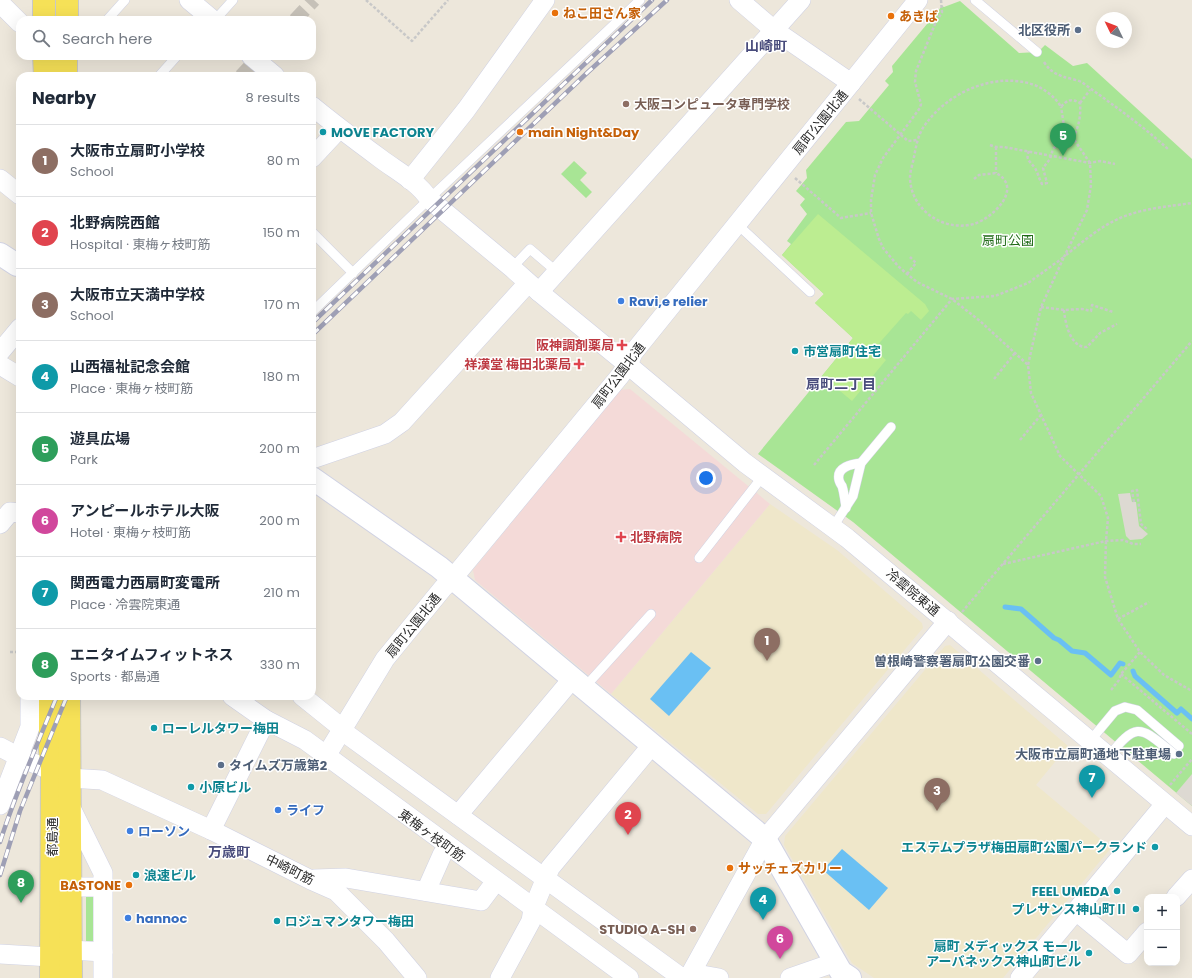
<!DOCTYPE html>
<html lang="en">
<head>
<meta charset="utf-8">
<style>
	body { margin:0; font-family:Poppins,"Noto Sans JP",sans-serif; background:#f6f6f7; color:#1f2937 }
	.controls { position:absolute; right:12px; bottom:12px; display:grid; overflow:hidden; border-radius:8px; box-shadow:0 4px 16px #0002 }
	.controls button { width:36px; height:36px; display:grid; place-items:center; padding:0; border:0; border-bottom:1px solid #e0e1e3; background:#fff; color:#1f2937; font:20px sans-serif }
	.compass { position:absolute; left:1096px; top:12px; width:36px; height:36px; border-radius:50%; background:#fff; box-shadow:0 4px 16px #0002; rotate:313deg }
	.you { position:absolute; left:706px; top:478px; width:14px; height:14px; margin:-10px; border:3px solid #fff; border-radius:50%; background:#1a73e8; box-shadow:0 0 0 6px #1a73e833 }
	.badge { display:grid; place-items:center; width:26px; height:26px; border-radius:50%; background:#d93025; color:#fff; font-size:13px; font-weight:700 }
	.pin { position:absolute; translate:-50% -33px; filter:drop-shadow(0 1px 2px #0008) }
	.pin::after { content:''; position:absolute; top:21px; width:14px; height:12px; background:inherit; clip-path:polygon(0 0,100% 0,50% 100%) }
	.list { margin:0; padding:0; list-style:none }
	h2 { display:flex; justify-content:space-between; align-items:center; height:52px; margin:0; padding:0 16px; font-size:17px }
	h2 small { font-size:13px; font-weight:400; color:#747a83 }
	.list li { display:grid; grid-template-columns:26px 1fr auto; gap:12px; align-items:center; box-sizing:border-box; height:72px; padding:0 16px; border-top:1px solid #e0e1e3 }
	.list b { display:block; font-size:15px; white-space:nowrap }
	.list p { margin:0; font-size:13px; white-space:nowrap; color:#747a83 }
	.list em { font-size:13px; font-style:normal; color:#747a83 }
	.icon { flex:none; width:22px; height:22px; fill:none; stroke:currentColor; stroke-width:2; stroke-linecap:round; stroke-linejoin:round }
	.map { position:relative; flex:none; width:1192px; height:978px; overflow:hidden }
	.search { position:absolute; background:#fff; box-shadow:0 4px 16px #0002; left:16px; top:16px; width:300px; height:44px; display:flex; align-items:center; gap:10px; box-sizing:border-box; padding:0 14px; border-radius:12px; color:#747a83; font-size:15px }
	.panel { position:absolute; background:#fff; box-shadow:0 4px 16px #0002; left:16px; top:72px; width:300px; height:628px; border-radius:12px }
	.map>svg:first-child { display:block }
</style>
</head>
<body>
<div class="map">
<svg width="1192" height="978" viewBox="0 0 1192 978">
	<rect width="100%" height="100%" fill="#ede7db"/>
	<!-- education -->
	<g fill="#efe7ca">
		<path d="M 770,504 L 837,550 L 922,623 L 923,628 L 766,814 L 758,814 L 611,694 Z"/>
		<path d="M 950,645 L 1068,746 L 1036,785 L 1111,848 L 1003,978 L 874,978 L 852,963 L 784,845 L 785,836 L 945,646 Z"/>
	</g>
	<!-- medical -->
	<path fill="#f4dad8" d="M 630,389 L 770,504 L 611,694 L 475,580 L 473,570 L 619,390 Z"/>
	<!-- green -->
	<g fill="#a8e595">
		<path d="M 960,1 L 1019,53 L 1038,52 L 1045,45 L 1073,66 L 1087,63 L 1192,159 L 1192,806 L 853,522 L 758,454 L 853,338 L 815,303 L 824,294 L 782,255 L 791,244 L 787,241 L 807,214 L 800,205 L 805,199 L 796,191 L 807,178 L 806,170 L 846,122 L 859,121 L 889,85 L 885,81 L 893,72 L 892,66 L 942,6 L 944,7 Z"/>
		<path d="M 574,161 L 587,173 L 580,180 L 592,192 L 586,198 L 561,174 Z"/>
		<path d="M 95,893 L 96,941 L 86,941 L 86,894 Z"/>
	</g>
	<!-- pitch -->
	<path fill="#bced91" d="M 818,214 L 925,304 L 929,311 L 921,320 L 911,311 L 908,314 L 906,313 L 874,349 L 886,360 L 852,401 L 822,376 L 853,338 L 815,303 L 824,294 L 782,255 Z"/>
	<!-- plaza -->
	<g fill="#ddd9d2">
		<path d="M 1130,493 L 1132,502 L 1136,502 L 1139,526 L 1148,534 L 1142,539 L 1130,540 L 1126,536 L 1118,494 Z"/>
		<path d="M 1192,774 L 1192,806 L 1176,793 Z"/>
	</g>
	<!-- water -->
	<g fill="#6ac0f3">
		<path d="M 691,652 L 711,668 L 669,716 L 650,699 Z"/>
		<path d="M 842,849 L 888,888 L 869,910 L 823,870 Z"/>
	</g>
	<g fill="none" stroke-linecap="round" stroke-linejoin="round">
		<!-- stream -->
		<g stroke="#6ac0f3" stroke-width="5">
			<path d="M 1005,607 L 1021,609 L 1054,638 L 1059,640 L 1072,651 L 1085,653 L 1111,675 L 1120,663 L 1123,664"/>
			<path d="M 1133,671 L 1135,676 L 1177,713 L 1181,709 L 1192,719"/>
		</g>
		<!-- pedestrian-tunnel -->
		<g stroke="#c6c1b8" stroke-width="14" stroke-dasharray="14 7" stroke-linecap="butt">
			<path d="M 295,20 L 314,0"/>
			<path d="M 241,76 L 260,56"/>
		</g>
		<defs>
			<g id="service">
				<path d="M 975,0 L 1037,52"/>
				<path d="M 107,20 L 125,0"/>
				<path d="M 215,20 L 233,0"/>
				<path d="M 159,76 L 177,56"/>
				<path d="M 738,225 L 810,292"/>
				<path d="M 312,232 L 353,273"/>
				<path d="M 512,268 L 530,249 L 557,272"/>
				<path d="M 312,312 L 429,199 L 640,0"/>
				<path d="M 846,508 C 845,501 844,492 842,486 C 841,485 839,481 839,480 C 836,467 852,464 861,463"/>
				<path d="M 833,527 L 853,496 L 861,463 L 891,427"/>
				<path d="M 699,558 L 763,476"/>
				<path d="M 584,688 L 651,614"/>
				<path d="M 1090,741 L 1115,711 L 1125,707 L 1137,710 L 1179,746"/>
				<path d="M 1108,757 C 1138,720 1140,727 1174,754"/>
			</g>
			<g id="minor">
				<path d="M 189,0 L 213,20"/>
				<path d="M 739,0 L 774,30 L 851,83"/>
				<path d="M 0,3 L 20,23"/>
				<path d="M 251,56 L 275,76"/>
				<path d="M 312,106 C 335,125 358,142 381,159 C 397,171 418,182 429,199 L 512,268 L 539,292 L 628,365 L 745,463 L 847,538 L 1192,826"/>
				<path d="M 312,158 L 339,129"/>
				<path d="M 0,179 L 20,195"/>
				<path d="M 410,180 L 466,110 L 545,0"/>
				<path d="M 539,292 L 801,0"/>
				<path d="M 0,352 L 20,328"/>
				<path d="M 0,365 L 20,377"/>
				<path d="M 312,459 L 385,434 L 402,422 L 528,283"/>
				<path d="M 0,524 L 10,512 L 20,513"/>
				<path d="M 232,696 L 266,720 L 305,740 L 629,978"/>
				<path d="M 302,696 L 338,725 L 341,730 L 682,978"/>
				<path d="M 0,747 L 19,757 L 69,778 L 102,780 L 211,830 L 311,880 L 336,891 L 386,941 L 417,978"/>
				<path d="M 326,756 L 385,659 L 443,588 L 453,578 L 619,377 L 628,365 L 633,353 L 918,0"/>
				<path d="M 0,805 L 30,727 L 30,696"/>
				<path d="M 70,806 L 103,873 L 103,978"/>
				<path d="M 458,815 L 573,678"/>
				<path d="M 211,830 L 266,720"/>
				<path d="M 314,879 L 346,878 L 481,901 L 496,881"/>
				<path d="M 71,887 L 104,887"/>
				<path d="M 426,891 L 442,855 L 448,846"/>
				<path d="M 1176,897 L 1192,879"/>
				<path d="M 1076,911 L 1128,954 L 1147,932"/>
				<path d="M 71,950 L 103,952"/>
				<path d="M 0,954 L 51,957"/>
				<path d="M 691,973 L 719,978"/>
				<path d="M 500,978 L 531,921 L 533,909 L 550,868 L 652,745"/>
				<path d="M 685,978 L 691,973 L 765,839 L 948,621"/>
				<path d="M 790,978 L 836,962"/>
				<path d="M 1020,978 L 1165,804"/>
			</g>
			<g id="tertiary">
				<path d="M 0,254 L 17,265 L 20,265"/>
				<path d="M 312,478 L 439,567 L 765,839 L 841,972 L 850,978"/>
			</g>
			<g id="primary">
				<path d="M 44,20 L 44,0"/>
				<path d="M 67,20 L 67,0"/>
				<path d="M 44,56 L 45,76"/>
				<path d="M 66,76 L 66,56"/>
				<path d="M 50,696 L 50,749 L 52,770 L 51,978"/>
				<path d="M 69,696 L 71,978"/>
			</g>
		</defs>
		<!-- service casing -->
		<use href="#service" stroke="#d0d2e3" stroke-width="10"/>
		<!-- minor casing -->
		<use href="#minor" stroke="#d0d2e3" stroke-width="20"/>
		<!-- tertiary casing -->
		<use href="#tertiary" stroke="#d0d2e3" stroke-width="24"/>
		<!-- primary casing -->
		<use href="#primary" stroke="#c8c8c8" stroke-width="24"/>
		<!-- path -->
		<g stroke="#c8c8c8" stroke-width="2.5" stroke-dasharray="3 2" stroke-linecap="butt">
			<path d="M 366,0 L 412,41 L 448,0"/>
			<path d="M 941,0 L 942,12 L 935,24 L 916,71 L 915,82 L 921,104 L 920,108 L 883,158 L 875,175 L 871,200 L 871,213 L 879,239 L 883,248 L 898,266 L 907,274 L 917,282 L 952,299 L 980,321 L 1028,365 L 1031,393 L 1060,456 L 1101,496 L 1108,518 L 1106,541 L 1105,577 L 1118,619 L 1140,652 L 1164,675 L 1192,691"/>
			<path d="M 1044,62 C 1051,73 1059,76 1072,79 C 1076,80 1080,81 1083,83 C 1113,105 1142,125 1169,150"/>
			<path d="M 859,99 L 908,141 L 917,140"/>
			<path d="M 1080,103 L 1090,90"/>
			<path d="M 990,145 L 996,147 L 1004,147 L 1090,163 L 1100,161 L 1115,164"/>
			<path d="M 996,147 L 996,173"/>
			<path d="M 1029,151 C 1025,160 1030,161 1035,168 C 1038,173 1039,179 1042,184 L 1047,183 L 1043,168 L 1050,159 L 1053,149 L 1062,140 L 1065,132 L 1061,107"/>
			<path d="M 795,178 L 841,218 L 871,213"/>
			<path d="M 974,179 L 979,175 L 996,173 C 1024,188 993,218 974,224 C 943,232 911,210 910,178 C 910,171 913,163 914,157 C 916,146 918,134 925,125 C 948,92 997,70 1037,86 C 1047,91 1056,98 1061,107 C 1067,100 1071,98 1080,103 C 1081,116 1079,126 1073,138 L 1090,163 L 1091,185 L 1087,210 L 1064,257"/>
			<path d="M 1066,255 C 1085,240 1104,223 1128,215 C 1147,208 1172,206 1192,203"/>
			<path d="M 907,274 L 916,263 L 910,257"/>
			<path d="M 1041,307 L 1064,310 L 1082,309 L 1091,311 L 1092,305 L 1113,312"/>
			<path d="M 1064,310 C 1065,322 1070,348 1087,347 L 1100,333 L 1117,324"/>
			<path d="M 994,379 L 1015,353"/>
			<path d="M 1020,440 L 1041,415"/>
			<path d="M 814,465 L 952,299 L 995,296 L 1028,283 L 1064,257 L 1041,307 L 1028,365"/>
			<path d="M 1134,502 L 1132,491 L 1137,490 L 1141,524 L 1148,530"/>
			<path d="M 1003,564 L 1106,541 L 1123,540 L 1133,544 L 1141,544"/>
			<path d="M 962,612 L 1192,341"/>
			<path d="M 1118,619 L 1149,602"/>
			<path d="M 10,652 L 18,652 L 18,645"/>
			<path d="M 1121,674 L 1192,734"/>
			<path d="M 1111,690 L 1119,680 L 1121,674 L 1140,652"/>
			<path d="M 1170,785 L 1192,759"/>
		</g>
		<!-- service -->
		<use href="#service" stroke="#fff" stroke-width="9"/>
		<!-- minor -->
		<use href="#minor" stroke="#fff" stroke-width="19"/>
		<!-- tertiary -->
		<use href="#tertiary" stroke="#fff" stroke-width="22"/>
		<!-- primary -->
		<use href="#primary" stroke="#f6e157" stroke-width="22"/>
		<defs>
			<g id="rail">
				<path d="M 312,323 L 652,0"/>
				<path d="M 312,335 L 588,72 L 667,0"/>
				<path d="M 0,842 C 16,792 37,745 57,696"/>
				<path d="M 0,875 L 20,811 L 67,696"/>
			</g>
		</defs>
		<!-- rail casing -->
		<use href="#rail" stroke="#9e9fb5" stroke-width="4.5"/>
		<!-- rail -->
		<use href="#rail" stroke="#fff" stroke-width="3" stroke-dasharray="9" stroke-linecap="butt"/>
	</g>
	<!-- markers -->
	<g fill="#e8710a" stroke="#fff" stroke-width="1.5">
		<circle cx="555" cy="13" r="4"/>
		<circle cx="891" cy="16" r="4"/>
		<circle cx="520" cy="132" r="4"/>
		<circle cx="730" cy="868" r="4"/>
		<circle cx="129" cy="885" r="4"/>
	</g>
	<g fill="#5c6f8a" stroke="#fff" stroke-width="1.5">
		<circle cx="1078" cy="30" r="4"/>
		<circle cx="1038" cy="661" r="4"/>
		<circle cx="1179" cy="754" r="4"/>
		<circle cx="221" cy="765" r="4"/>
	</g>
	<g fill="#8d6e63" stroke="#fff" stroke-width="1.5">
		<circle cx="626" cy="104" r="4"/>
		<circle cx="693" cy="929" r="4"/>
	</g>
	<g fill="#0f9aa8" stroke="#fff" stroke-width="1.5">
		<circle cx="323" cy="132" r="4"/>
		<circle cx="795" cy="351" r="4"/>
		<circle cx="154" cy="728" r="4"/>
		<circle cx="191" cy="787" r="4"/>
		<circle cx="1155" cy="847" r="4"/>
		<circle cx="136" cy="875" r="4"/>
		<circle cx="1117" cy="891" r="4"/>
		<circle cx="1136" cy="909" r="4"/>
		<circle cx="277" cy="921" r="4"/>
		<circle cx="1089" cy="953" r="4"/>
	</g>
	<g fill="#3f7fe0" stroke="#fff" stroke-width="1.5">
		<circle cx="621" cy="301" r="4"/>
		<circle cx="278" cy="810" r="4"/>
		<circle cx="130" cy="831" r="4"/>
		<circle cx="128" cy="918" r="4"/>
	</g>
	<g fill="#e0444e" stroke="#fff" stroke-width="1.5">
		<path d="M620 339h4v4h4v4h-4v4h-4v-4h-4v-4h4z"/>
		<path d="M577 358h4v4h4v4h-4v4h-4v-4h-4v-4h4z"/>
		<path d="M619 531h4v4h4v4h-4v4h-4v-4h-4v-4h4z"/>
	</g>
	<g text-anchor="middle" stroke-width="3" stroke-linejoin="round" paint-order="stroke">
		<!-- food labels -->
		<g font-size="13" font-weight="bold" fill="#c56008" stroke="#fff" text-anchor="start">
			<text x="563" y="18">ねこ田さん家</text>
			<text x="899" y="21">あきば</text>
			<text x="528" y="137">main Night&amp;Day</text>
			<text x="738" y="873">サッチェズカリー</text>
			<text x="121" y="890" text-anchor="end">BASTONE</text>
		</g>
		<!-- service labels -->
		<g font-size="13" font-weight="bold" fill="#4e5e75" stroke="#fff" text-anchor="end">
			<text x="1070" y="35">北区役所</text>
			<text x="1030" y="666">曽根崎警察署扇町公園交番</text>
			<text x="1171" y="759">大阪市立扇町通地下駐車場</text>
			<text x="229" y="770" text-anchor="start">タイムズ万歳第2</text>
		</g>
		<!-- education labels -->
		<g font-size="13" font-weight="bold" fill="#785e54" stroke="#fff" text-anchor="start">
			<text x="634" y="109">大阪コンピュータ専門学校</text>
			<text x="685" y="934" text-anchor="end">STUDIO A-SH</text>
		</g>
		<!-- street labels -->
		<g font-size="13" fill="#2a2a2a" stroke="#fff">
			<text transform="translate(820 122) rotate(-51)" y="5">扇町公園北通</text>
			<text transform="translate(618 375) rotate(-53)" y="5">扇町公園北通</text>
			<text transform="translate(913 592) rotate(40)" y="5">冷雲院東通</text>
			<text transform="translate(413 625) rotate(-51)" y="5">扇町公園北通</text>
			<text transform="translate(432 835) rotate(36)" y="5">東梅ヶ枝町筋</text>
			<text transform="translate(52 837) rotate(-90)" y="5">都島通</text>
			<text transform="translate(290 869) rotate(26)" y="5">中崎町筋</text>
		</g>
		<!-- culture labels -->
		<g font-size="13" font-weight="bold" fill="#0d838f" stroke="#fff" text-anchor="start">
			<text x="331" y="137">MOVE FACTORY</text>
			<text x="803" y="356">市営扇町住宅</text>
			<text x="162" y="733">ローレルタワー梅田</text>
			<text x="199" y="792">小原ビル</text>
			<text x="1147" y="852" text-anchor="end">エステムプラザ梅田扇町公園パークランド</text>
			<text x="144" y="880">浪速ビル</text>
			<text x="1109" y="896" text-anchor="end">FEEL UMEDA</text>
			<text x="1128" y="914" text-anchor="end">プレサンス神山町Ⅱ</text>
			<text x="285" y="926">ロジュマンタワー梅田</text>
			<text x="1081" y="951" text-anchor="end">扇町 メディックス モール<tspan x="1081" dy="15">アーバネックス神山町ビル</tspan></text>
		</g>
		<!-- park labels -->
		<g font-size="13" fill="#206a17" stroke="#fff">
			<text x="1008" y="245">扇町公園</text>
		</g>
		<!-- shop labels -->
		<g font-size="13" font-weight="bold" fill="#366cbe" stroke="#fff" text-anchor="start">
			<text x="629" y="306">Ravi,e relier</text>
			<text x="286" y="815">ライフ</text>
			<text x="138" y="836">ローソン</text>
			<text x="136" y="923">hannoc</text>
		</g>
		<!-- health labels -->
		<g font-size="13" font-weight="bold" fill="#be3a42" stroke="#fff" text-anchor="end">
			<text x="614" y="350">阪神調剤薬局</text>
			<text x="571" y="369">祥漢堂 梅田北薬局</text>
			<text x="630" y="542" text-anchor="start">北野病院</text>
		</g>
		<!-- neighbourhood labels -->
		<g font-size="14" font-weight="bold" fill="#494c7c" stroke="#fff">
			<text x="766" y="51">山崎町</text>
			<text x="841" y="389">扇町二丁目</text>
			<text x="229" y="857">万歳町</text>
		</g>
	</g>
</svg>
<div class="controls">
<button>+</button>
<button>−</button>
</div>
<svg class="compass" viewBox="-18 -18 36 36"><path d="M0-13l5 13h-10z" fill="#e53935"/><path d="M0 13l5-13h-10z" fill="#747a83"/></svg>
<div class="you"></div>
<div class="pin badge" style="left:767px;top:661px;background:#8d6e63">1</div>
<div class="pin badge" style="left:628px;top:835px;background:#e0444e">2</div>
<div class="pin badge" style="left:937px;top:811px;background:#8d6e63">3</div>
<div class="pin badge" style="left:763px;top:920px;background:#0f9aa8">4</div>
<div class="pin badge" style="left:1063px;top:156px;background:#2e9e5b">5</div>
<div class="pin badge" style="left:780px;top:959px;background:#d1479c">6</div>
<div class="pin badge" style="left:1092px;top:798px;background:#0f9aa8">7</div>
<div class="pin badge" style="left:21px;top:903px;background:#2e9e5b">8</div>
<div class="search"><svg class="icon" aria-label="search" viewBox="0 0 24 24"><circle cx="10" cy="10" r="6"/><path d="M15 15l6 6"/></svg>Search here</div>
<section class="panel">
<h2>Nearby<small>8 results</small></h2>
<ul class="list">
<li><span class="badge" style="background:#8d6e63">1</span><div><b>大阪市立扇町小学校</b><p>School</p></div><em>80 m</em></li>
<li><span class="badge" style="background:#e0444e">2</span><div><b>北野病院西館</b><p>Hospital · 東梅ヶ枝町筋</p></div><em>150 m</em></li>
<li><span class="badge" style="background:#8d6e63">3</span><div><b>大阪市立天満中学校</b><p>School</p></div><em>170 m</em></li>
<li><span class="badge" style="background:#0f9aa8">4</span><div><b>山西福祉記念会館</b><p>Place · 東梅ヶ枝町筋</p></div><em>180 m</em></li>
<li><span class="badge" style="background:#2e9e5b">5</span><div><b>遊具広場</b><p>Park</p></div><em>200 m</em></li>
<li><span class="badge" style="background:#d1479c">6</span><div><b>アンピールホテル大阪</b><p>Hotel · 東梅ヶ枝町筋</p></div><em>200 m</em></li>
<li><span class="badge" style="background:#0f9aa8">7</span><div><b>関西電力西扇町変電所</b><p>Place · 冷雲院東通</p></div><em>210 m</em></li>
<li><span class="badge" style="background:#2e9e5b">8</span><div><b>エニタイムフィットネス</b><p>Sports · 都島通</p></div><em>330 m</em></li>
</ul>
</section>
</div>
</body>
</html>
